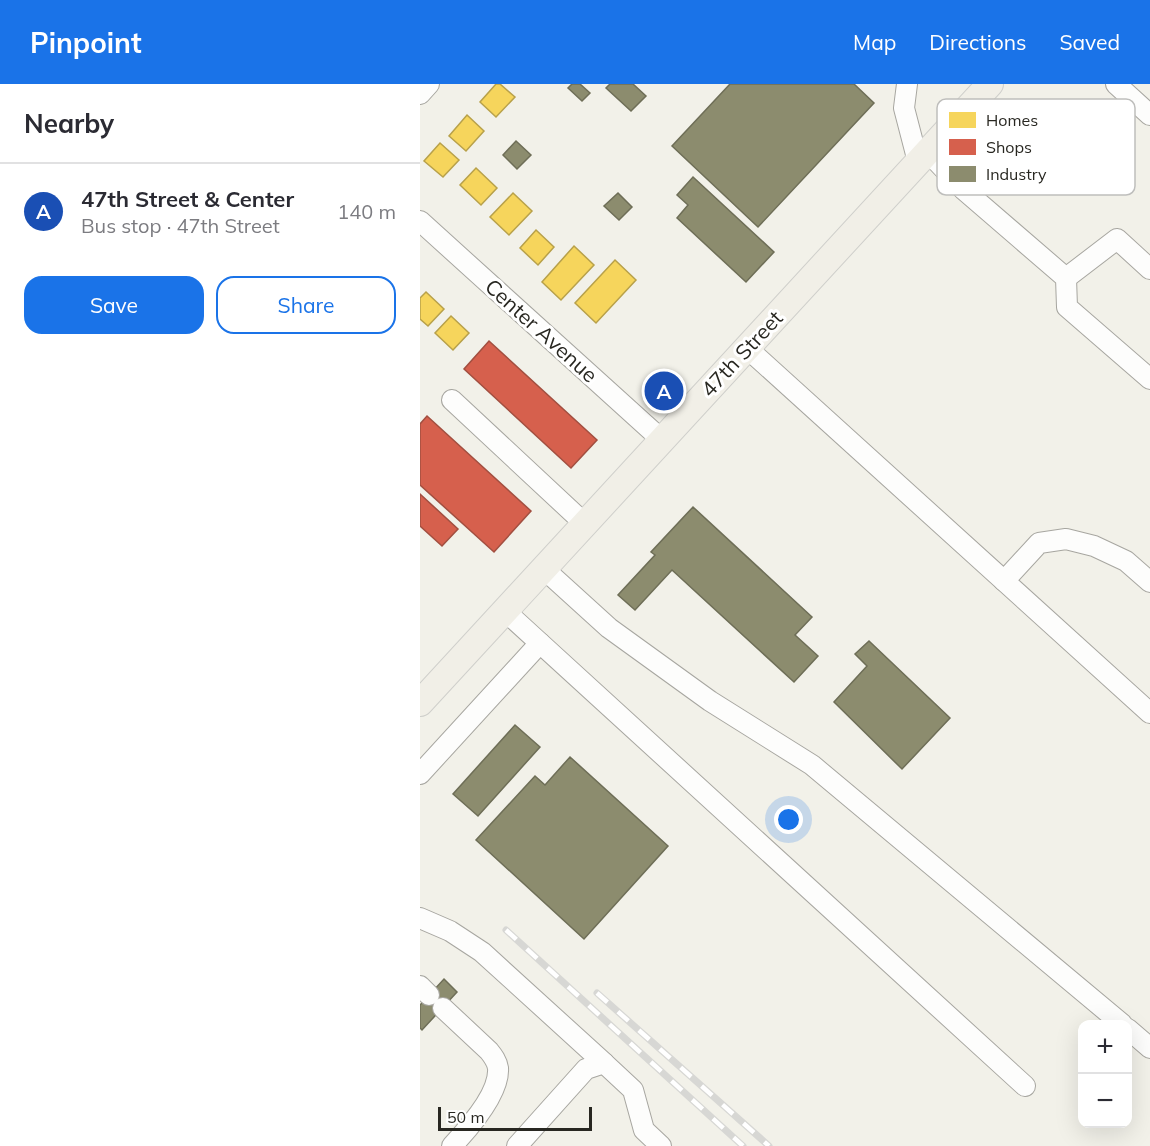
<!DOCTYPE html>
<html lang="en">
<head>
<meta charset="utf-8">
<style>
	body { margin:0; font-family:Mulish,sans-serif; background:#f2f2f3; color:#2b2b33 }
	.controls { position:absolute; right:18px; bottom:18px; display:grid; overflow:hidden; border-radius:12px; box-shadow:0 6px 24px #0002 }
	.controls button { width:54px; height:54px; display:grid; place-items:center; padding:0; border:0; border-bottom:2px solid #e1e1e2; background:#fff; color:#2b2b33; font:30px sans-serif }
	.scale { position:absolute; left:18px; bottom:15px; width:154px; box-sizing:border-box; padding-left:6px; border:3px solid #282721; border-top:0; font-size:16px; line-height:21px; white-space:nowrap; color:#282721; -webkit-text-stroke:4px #fff; paint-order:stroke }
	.you { position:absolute; left:369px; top:736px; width:21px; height:21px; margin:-15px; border:4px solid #fff; border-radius:50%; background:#1a73e8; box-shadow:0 0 0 9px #1a73e833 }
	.badge { display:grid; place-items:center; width:39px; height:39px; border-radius:50%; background:#1a73e8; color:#fff; font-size:20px; font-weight:700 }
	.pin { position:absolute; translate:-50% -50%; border:3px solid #fff; box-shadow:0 2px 6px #0006 }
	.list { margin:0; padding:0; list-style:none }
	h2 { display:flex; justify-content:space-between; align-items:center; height:78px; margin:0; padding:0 24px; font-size:26px }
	h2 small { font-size:20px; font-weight:400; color:#7c7c81 }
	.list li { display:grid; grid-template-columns:39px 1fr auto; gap:18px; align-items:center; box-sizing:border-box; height:96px; padding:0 24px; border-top:2px solid #e1e1e2 }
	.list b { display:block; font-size:22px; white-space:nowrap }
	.list p { margin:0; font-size:20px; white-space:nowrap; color:#7c7c81 }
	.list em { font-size:20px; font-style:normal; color:#7c7c81 }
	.actions { display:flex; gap:12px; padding:18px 24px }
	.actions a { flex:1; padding:14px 0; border:2px solid #1a73e8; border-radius:18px; text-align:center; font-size:21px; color:#1a73e8 }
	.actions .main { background:#1a73e8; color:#fff }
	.map { position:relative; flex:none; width:730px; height:1062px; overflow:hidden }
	header { display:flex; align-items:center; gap:36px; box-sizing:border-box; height:84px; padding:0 30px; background:#1a73e8; color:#fff }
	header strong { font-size:28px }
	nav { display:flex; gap:33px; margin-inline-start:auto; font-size:21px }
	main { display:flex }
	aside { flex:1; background:#fff }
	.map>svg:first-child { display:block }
</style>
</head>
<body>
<header>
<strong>Pinpoint</strong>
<nav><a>Map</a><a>Directions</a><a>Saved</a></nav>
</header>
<main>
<aside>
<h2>Nearby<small></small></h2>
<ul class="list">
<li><span class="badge" style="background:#1a4fb4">A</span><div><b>47th Street &amp; Center</b><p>Bus stop · 47th Street</p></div><em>140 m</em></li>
</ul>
<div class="actions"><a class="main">Save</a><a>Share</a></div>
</aside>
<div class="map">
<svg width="730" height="1062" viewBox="0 0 730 1062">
	<rect width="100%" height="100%" fill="#f2f1e9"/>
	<!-- homes -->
	<g fill="#f6d55c" stroke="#b8a14a" stroke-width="1.5">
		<path d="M 76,0 L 80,0 L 95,13 L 76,33 L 60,18 Z"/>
		<path d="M 47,31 L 64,47 L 46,67 L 29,52 Z"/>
		<path d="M 20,59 L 39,76 L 23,93 L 4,77 Z"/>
		<path d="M 56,84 L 77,104 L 61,121 L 40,101 Z"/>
		<path d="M 93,109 L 112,127 L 89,151 L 70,133 Z"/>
		<path d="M 116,146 L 134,163 L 118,181 L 100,164 Z"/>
		<path d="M 154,162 L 174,181 L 141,216 L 122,198 Z"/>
		<path d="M 195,176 L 216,196 L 176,239 L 155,219 Z"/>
		<path d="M 6,208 L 24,225 L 8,242 L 0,235 L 0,214 Z"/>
		<path d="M 31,232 L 49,249 L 33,266 L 15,249 Z"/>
	</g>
	<!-- shops -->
	<g fill="#d6604d" stroke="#a24f40" stroke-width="1.5">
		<path d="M 69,257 L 177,356 L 151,384 L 44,285 Z"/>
		<path d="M 7,332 L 111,427 L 74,468 L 0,401 L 0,340 Z"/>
		<path d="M 0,410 L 38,445 L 22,462 L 0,442 Z"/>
	</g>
	<!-- industry -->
	<g fill="#8c8c6e" stroke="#6e6e57" stroke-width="1.5">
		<path d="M 152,0 L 160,0 L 170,9 L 162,17 L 148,4 Z"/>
		<path d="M 190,0 L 213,0 L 226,12 L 211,27 L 186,4 Z"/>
		<path d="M 310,0 L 434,0 L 454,19 L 338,143 L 252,62 Z"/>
		<path d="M 96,57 L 111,71 L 97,85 L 83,71 Z"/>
		<path d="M 273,93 L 354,168 L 326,198 L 257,134 L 268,121 L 257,111 Z"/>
		<path d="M 198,109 L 212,123 L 199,136 L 184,122 Z"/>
		<path d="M 273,423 L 392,533 L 375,551 L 398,572 L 374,598 L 252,486 L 215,526 L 198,511 L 235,471 L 231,468 Z"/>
		<path d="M 449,557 L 530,634 L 482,685 L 414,618 L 447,582 L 435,570 Z"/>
		<path d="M 95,641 L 120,663 L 58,732 L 33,710 Z"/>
		<path d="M 150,673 L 248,762 L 164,855 L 56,756 L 115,692 L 125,701 Z"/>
		<path d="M 24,895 L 37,908 L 2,946 L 0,944 L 0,921 Z"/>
	</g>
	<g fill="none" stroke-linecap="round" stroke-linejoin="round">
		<defs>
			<g id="minor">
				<path d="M 487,0 L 484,24 L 498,78"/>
				<path d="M 696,0 L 730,31"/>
				<path d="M 0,10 L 9,0"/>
				<path d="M 508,68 L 544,106 L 646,194 L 647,223 L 730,295"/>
				<path d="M 0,137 L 242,356"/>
				<path d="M 646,194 L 697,155 L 730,185"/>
				<path d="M 327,264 L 730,629"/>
				<path d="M 32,316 L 165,440"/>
				<path d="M 124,485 L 189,544 L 290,617 L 392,681 L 702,940"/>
				<path d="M 584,497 L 619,459 L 646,455 L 674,462 L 706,477 L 730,498"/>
				<path d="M 85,527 L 605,1002"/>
				<path d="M 0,690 L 120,559"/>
				<path d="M 0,834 L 30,847 L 62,868 L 184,979"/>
				<path d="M 0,902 L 9,911"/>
				<path d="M 23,924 L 69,967 C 73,972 77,977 78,984 C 80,1009 48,1045 32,1062"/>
				<path d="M 708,945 L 730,964"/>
				<path d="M 97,1062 L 166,985 L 184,979 L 213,1006 L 224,1046 L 241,1062"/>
			</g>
			<path id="major" d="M 0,619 L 570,0"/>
		</defs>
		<!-- minor casing -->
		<use href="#minor" stroke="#a7a6a0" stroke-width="22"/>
		<!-- major casing -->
		<use href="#major" stroke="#cfcfcb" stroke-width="28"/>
		<!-- minor -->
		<use href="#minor" stroke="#fdfdfc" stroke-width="20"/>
		<!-- major -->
		<use href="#major" stroke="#f1efe7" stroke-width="26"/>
		<defs>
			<g id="rail">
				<path d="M 86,846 L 323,1062"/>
				<path d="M 177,909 L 349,1062"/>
			</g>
		</defs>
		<!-- rail casing -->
		<use href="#rail" stroke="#d7d7d4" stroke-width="7"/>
		<!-- rail -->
		<use href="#rail" stroke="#fff" stroke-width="4.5" stroke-dasharray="14" stroke-linecap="butt"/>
	</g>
	<g text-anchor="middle" stroke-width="6" stroke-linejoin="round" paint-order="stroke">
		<!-- street labels -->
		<g font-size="21" fill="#282721" stroke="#fff">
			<text transform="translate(121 247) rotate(42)" y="7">Center Avenue</text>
			<text transform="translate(322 270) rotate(-47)" y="7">47th Street</text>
		</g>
	</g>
	<!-- legend -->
	<rect x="517" y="15" width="198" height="96" rx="9" fill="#fff" stroke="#bebebc" stroke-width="1.5"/>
	<rect x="529" y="28" width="27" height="16" fill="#f6d55c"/>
	<rect x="529" y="55" width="27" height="16" fill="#d6604d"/>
	<rect x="529" y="82" width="27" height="16" fill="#8c8c6e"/>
	<g font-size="16" fill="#282721">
		<text x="566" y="42">Homes</text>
		<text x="566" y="69">Shops</text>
		<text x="566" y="96">Industry</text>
	</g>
</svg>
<div class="controls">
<button>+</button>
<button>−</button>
</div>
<div class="scale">50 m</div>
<div class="you"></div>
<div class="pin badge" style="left:244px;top:307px;background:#1a4fb4">A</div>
</div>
</main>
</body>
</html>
